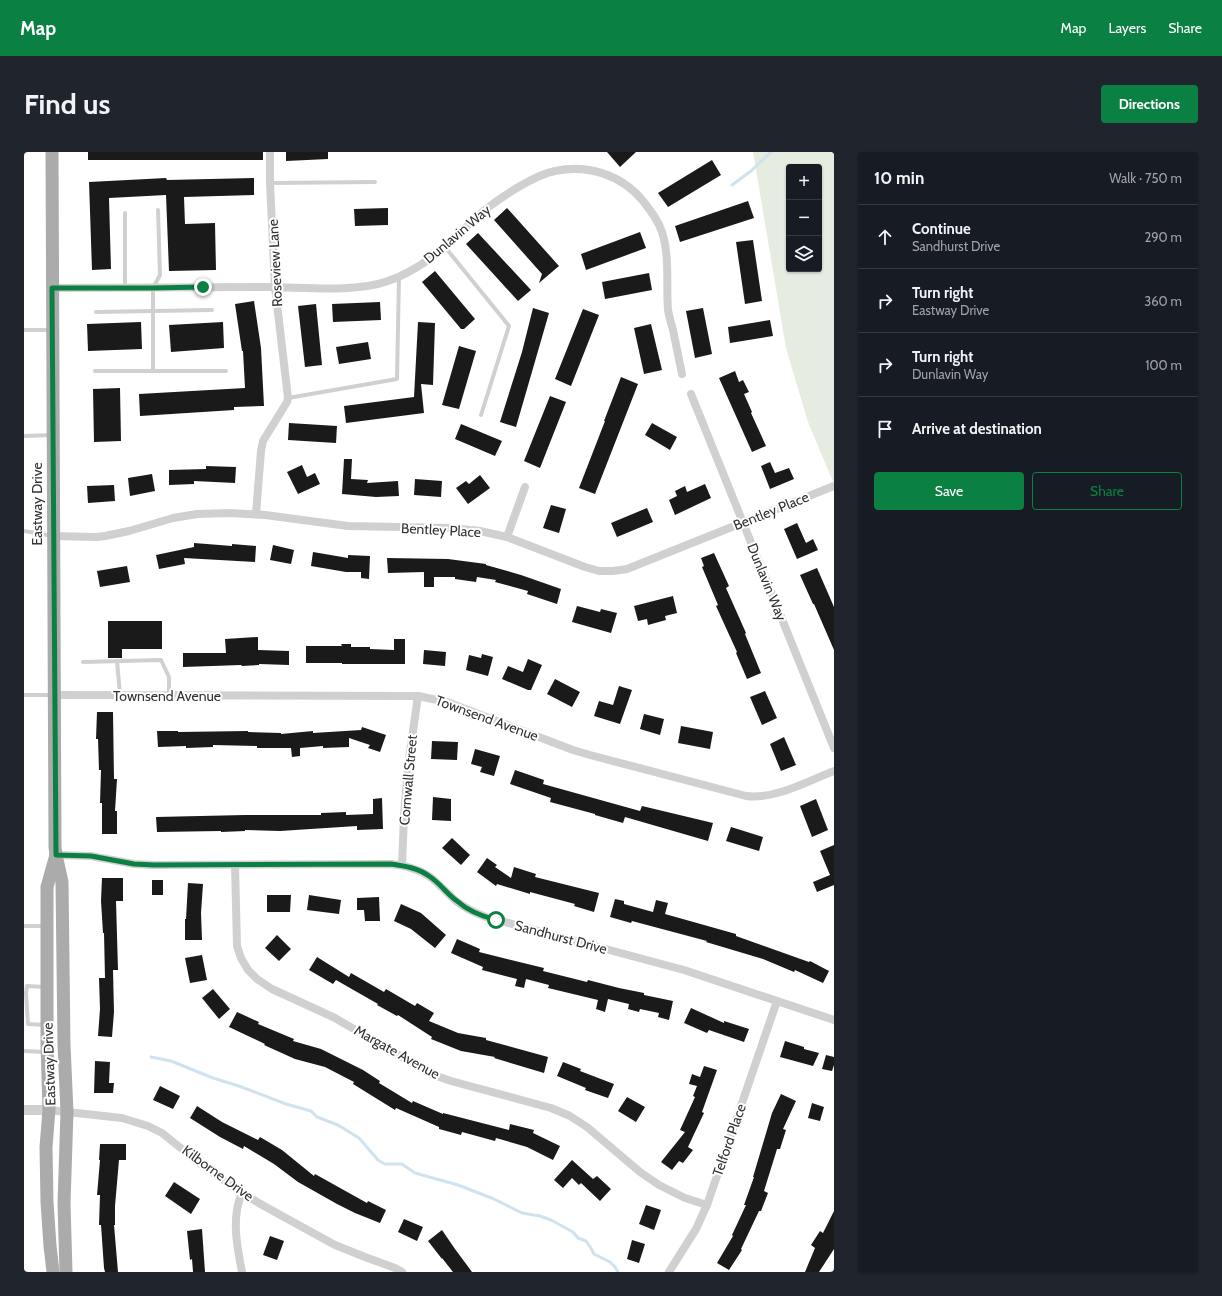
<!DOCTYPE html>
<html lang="en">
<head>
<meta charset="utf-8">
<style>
	body { margin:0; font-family:Cabin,sans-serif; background:#20242c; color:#f1f3f6 }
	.controls { position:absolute; right:12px; top:12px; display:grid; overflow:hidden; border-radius:4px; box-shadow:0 1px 3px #0004 }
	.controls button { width:36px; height:36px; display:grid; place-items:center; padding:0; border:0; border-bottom:1px solid #363941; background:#171b24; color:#f1f3f6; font:20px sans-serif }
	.stop { position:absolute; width:12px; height:12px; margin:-9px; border:3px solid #0b8043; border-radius:50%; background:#fff }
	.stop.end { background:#0b8043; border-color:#fff; box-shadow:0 1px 4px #0008 }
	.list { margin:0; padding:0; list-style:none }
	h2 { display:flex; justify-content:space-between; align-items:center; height:52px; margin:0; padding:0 16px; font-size:17px }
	h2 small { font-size:13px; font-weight:400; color:#9ea1a6 }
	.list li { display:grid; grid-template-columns:26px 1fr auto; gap:12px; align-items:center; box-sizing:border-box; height:64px; padding:0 16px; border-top:1px solid #363941 }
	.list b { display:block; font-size:15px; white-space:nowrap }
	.list p { margin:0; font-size:13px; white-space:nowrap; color:#9ea1a6 }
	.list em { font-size:13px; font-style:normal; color:#9ea1a6 }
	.actions { display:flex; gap:8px; padding:12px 16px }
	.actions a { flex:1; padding:9px 0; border:1px solid #0b8043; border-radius:4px; text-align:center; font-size:14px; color:#0b8043 }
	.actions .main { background:#0b8043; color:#fff }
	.icon { flex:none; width:22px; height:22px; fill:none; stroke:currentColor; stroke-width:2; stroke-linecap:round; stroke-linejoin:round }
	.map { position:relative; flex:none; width:810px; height:1120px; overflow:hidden; border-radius:4px }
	header { display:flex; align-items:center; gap:24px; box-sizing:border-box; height:56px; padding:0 20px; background:#0b8043; color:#fff }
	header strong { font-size:19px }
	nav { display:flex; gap:22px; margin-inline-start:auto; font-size:14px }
	.intro { display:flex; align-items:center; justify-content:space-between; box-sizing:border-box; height:96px; padding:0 24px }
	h1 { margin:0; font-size:28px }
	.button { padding:10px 18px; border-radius:4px; background:#0b8043; color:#fff; font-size:14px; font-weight:700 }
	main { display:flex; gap:24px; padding:0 24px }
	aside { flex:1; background:#171b24; border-radius:4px; box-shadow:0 1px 3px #0004 }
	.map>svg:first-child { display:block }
</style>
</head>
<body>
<header>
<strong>Map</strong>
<nav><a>Map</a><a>Layers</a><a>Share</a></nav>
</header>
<div class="intro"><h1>Find us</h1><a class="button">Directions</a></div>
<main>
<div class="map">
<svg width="810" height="1120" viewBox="0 0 810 1120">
	<rect width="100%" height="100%" fill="#fff"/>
	<!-- green -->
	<path fill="#e6ecdf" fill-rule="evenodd" d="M 729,0 L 810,0 L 810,332 L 784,270 L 762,196 ZM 765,15 L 795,15 L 795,117 L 765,117 Z"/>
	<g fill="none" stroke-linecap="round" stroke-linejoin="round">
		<!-- stream -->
		<g stroke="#cfe2ee" stroke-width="3">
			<path d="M 708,33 L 727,19 L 747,0"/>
			<path d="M 127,905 L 147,909 L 189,926 L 215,934 L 262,952 L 287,959 L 293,965 L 314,973 L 335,986 L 354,1008 L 361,1012 L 378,1012 L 391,1021 L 434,1033 L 470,1047 L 498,1061 L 516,1064 L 527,1068 L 549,1080 L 554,1086 L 562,1089 L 567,1096 L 570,1102 L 586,1110 L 591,1115 L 594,1120"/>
		</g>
	</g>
	<!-- building -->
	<g fill="#1a1a1a">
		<rect x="64" y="0" width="175" height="8"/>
		<path d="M 262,0 L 304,0 L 304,7 L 262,9 Z"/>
		<path d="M 583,0 L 612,0 L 596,15 Z"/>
		<path d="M 688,8 L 697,23 L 644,55 L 634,41 Z"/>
		<path d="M 142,26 L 143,28 L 230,26 L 230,43 L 160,45 L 161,72 L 191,71 L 192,118 L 145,119 L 142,43 L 85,46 L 87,117 L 68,118 L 65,30 Z"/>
		<path d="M 724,49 L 730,66 L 656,90 L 651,74 Z"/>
		<path d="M 364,56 L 364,73 L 331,74 L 330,57 Z"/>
		<path d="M 483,56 L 535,114 L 515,131 L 518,122 L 470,68 Z"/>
		<path d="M 616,80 L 622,96 L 562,118 L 557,102 Z"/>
		<path d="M 454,81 L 507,138 L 494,149 L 442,92 Z"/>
		<path d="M 729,88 L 738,149 L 721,152 L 712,90 Z"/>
		<path d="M 411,119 L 451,167 L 440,177 L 437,177 L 398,130 Z"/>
		<path d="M 625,121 L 628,138 L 581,147 L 578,130 Z"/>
		<path d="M 230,149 L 237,196 L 240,254 L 210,255 L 210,258 L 116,264 L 115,242 L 221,236 L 219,199 L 218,199 L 211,152 Z"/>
		<path d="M 356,150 L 357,168 L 309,170 L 308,152 Z"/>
		<path d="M 292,152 L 298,213 L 281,215 L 274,154 Z"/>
		<path d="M 509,156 L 525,161 L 492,275 L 476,270 L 498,200 Z"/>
		<path d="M 679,156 L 688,202 L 671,206 L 662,159 Z"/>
		<path d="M 559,157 L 575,163 L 547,234 L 531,227 Z"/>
		<path d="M 746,168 L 749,184 L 706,191 L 704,175 Z"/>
		<path d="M 117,170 L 118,197 L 64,199 L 63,172 Z"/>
		<path d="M 199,170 L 200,196 L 147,200 L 145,173 Z"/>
		<path d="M 394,170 L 411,171 L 409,233 L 397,232 L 400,261 L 322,271 L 320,254 L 390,245 Z"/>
		<path d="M 627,172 L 638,218 L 620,222 L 610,176 Z"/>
		<path d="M 344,190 L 347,207 L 315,212 L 312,195 Z"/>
		<path d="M 435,194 L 452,199 L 435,257 L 418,253 Z"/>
		<path d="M 711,219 L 715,230 L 719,228 L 725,240 L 720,242 L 728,260 L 727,261 L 742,294 L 728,300 L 695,226 Z"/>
		<path d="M 597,225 L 614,232 L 571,342 L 555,336 L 581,269 L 580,269 Z"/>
		<path d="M 96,236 L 97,289 L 70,290 L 69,237 Z"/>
		<path d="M 526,244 L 542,250 L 516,316 L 500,309 Z"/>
		<path d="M 265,271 L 313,274 L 312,291 L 264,288 Z"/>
		<path d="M 628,271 L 653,285 L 646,298 L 621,283 Z"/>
		<path d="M 437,272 L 478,289 L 471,304 L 431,287 Z"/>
		<path d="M 320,307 L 328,307 L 327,327 L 344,328 L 343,331 L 374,329 L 375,344 L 352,345 L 318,342 Z"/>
		<path d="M 746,310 L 751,321 L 765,316 L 770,327 L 746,337 L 737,314 Z"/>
		<path d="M 278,313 L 283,325 L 291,321 L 296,332 L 274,342 L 263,320 Z"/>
		<path d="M 182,314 L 212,315 L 211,331 L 170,329 L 170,332 L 145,333 L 145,318 L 182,317 Z"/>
		<path d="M 128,322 L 131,339 L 106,344 L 104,326 Z"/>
		<path d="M 456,323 L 466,336 L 444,352 L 432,336 L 442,329 L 445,332 Z"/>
		<path d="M 391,327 L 418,329 L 417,345 L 390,343 Z"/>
		<path d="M 681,332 L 687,346 L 651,363 L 645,348 L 653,344 L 651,339 L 661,334 L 663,340 Z"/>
		<path d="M 90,333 L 91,349 L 64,351 L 63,334 Z"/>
		<path d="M 527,353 L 542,357 L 535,381 L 519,376 Z"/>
		<path d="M 623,356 L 629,370 L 593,385 L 587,371 Z"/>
		<path d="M 773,371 L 782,391 L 789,387 L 794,398 L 773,407 L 760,377 Z"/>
		<path d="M 170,391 L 208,394 L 208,392 L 232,394 L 231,410 L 160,406 L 161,412 L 135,417 L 132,403 L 170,395 Z"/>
		<path d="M 249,393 L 270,398 L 267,412 L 246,408 Z"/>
		<path d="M 289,400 L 324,406 L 324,403 L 346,404 L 345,427 L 337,426 L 337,420 L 322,420 L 287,414 Z"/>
		<path d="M 690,401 L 705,434 L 702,436 L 722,481 L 721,482 L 737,521 L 723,527 L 712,501 L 713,500 L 692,454 L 694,453 L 678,415 L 680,414 L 677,406 Z"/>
		<path d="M 363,406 L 424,407 L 462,412 L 462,413 L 497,423 L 537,437 L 533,452 L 503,442 L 504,439 L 471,430 L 472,428 L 453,425 L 452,430 L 431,427 L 431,425 L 410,425 L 410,435 L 400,435 L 400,420 L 364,421 Z"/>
		<path d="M 103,414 L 106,430 L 76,435 L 73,419 Z"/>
		<path d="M 793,416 L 810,455 L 810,498 L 790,452 L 789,452 L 776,423 Z"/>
		<path d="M 649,444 L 653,461 L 641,464 L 642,468 L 624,473 L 623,467 L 614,469 L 610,454 Z"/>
		<path d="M 553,454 L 576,460 L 577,457 L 593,461 L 587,481 L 548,470 Z"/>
		<path d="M 84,469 L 138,469 L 138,497 L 98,497 L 98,506 L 84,506 Z"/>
		<path d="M 234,485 L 234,498 L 265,499 L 265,513 L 235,512 L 235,513 L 218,514 L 217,513 L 159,515 L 159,501 L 202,501 L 201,487 Z"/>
		<path d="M 370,487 L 381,487 L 381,512 L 318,512 L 318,511 L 282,511 L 282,494 L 318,494 L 317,492 L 327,492 L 327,495 L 346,495 L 346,497 L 370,498 Z"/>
		<path d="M 400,498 L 422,500 L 421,514 L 399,512 Z"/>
		<path d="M 458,502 L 469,505 L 464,524 L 442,518 L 445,503 L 457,506 Z"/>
		<path d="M 504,507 L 518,513 L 507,538 L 504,538 L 478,527 L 484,514 L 499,520 Z"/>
		<path d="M 531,527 L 556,540 L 548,555 L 523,542 Z"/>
		<path d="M 595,534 L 608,538 L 596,572 L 570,564 L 575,549 L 589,553 Z"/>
		<path d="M 741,539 L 753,566 L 738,573 L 726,545 Z"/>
		<path d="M 73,560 L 89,560 L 90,627 L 93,627 L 91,659 L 93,659 L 93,682 L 78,682 L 78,651 L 76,651 L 77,618 L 75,618 L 74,587 L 72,587 Z"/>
		<path d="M 620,562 L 640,567 L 636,583 L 616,577 Z"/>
		<path d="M 657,574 L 689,580 L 686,597 L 654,591 Z"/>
		<path d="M 338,575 L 362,583 L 356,600 L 344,596 L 346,593 L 325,586 L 325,595 L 299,596 L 299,594 L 276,596 L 276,604 L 268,605 L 267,596 L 233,596 L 233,594 L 189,593 L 189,595 L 162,596 L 162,594 L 134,595 L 133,579 L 154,579 L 154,580 L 224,579 L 224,580 L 257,581 L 257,582 L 289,579 L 289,581 L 337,578 Z"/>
		<path d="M 760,585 L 772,613 L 757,619 L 746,592 Z"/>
		<path d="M 408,589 L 434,590 L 433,608 L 407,607 Z"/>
		<path d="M 451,597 L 476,604 L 470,624 L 456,620 L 458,615 L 447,612 Z"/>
		<path d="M 491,618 L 520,628 L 519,632 L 616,659 L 618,654 L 689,671 L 684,689 L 601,665 L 599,671 L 571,663 L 571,662 L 526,650 L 527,646 L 486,632 Z"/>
		<path d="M 409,645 L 427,647 L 427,669 L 408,668 Z"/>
		<path d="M 358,646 L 359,677 L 333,678 L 333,674 L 256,679 L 221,678 L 221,679 L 197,680 L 197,679 L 133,680 L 132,665 L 221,663 L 297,663 L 297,661 L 322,660 L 322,663 L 349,662 L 349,647 Z"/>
		<path d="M 792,647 L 804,678 L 788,685 L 776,654 Z"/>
		<path d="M 707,675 L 739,685 L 735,699 L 702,689 Z"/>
		<path d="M 428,686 L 446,703 L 437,713 L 418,696 Z"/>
		<path d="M 810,693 L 810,733 L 793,740 L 789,730 L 806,723 L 796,699 Z"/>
		<path d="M 463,706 L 473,713 L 471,715 L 487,726 L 490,715 L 512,722 L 511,725 L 575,741 L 570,760 L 550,754 L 551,752 L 506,740 L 506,742 L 473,732 L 472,734 L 453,720 Z"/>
		<path d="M 78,726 L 99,726 L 99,749 L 92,749 L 94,818 L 89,818 L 90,860 L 88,885 L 74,884 L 76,857 L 75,826 L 81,826 L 80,781 L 79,781 L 77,749 Z"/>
		<rect x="128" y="728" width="11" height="15"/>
		<path d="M 164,731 L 179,732 L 177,761 L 178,788 L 161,788 L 161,767 L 162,767 Z"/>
		<path d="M 243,743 L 267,743 L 266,760 L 243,760 Z"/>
		<path d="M 285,743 L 317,748 L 315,762 L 283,758 Z"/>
		<path d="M 355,745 L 356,769 L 341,769 L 340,758 L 333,758 L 333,746 Z"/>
		<path d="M 591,747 L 600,749 L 600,752 L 629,760 L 632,748 L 644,751 L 641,762 L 712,782 L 712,784 L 785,810 L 786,809 L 805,819 L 799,831 L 771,818 L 770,820 L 739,807 L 682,790 L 683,789 L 608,769 L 607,771 L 586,765 Z"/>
		<path d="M 377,752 L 397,761 L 422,783 L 411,796 L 387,777 L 370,769 Z"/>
		<path d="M 253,783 L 267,797 L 255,809 L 241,796 Z"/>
		<path d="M 433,787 L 456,797 L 455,800 L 520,816 L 519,819 L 563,830 L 564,828 L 595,836 L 620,841 L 620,843 L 649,849 L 645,868 L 634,865 L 635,861 L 616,857 L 615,860 L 604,857 L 605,852 L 584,847 L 581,860 L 572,857 L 574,848 L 524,836 L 525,833 L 502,827 L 500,836 L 491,834 L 493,827 L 458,818 L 459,815 L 427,801 Z"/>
		<path d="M 178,803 L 183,828 L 166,831 L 161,806 Z"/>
		<path d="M 293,805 L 325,825 L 327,821 L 360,840 L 362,837 L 391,854 L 393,851 L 410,861 L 405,869 L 434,881 L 462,886 L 462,888 L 524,905 L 520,921 L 470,906 L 471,905 L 437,899 L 407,887 L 408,885 L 374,863 L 373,864 L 353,853 L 354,852 L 312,828 L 309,832 L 285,818 Z"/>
		<path d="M 189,837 L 206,857 L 195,867 L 178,846 Z"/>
		<path d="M 667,856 L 700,871 L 700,869 L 725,877 L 720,890 L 685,878 L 683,881 L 660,871 Z"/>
		<path d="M 213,860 L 235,870 L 234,872 L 270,887 L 269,889 L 297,897 L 339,918 L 356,929 L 355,931 L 388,951 L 389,949 L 419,962 L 419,961 L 485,978 L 486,972 L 510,978 L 509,981 L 536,994 L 529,1008 L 503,995 L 472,986 L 471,989 L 438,980 L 437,983 L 415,977 L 415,975 L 372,956 L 371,958 L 329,932 L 330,930 L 301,915 L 271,907 L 240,893 L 241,892 L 205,875 Z"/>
		<path d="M 761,889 L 780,895 L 780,897 L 795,901 L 789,914 L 756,905 Z"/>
		<path d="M 802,903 L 810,905 L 810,913 L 808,919 L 798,917 Z"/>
		<path d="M 71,909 L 86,910 L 85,931 L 90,931 L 89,941 L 70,941 Z"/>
		<path d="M 539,910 L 557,917 L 556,919 L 590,932 L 584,946 L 561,938 L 562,936 L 533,924 Z"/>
		<path d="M 680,914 L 693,918 L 678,960 L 680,961 L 664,995 L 669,998 L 659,1011 L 655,1009 L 648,1018 L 637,1010 L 661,980 L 656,978 L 671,945 L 669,944 L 673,934 L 665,932 L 668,922 L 676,925 Z"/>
		<path d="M 136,934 L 156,944 L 149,957 L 129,948 Z"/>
		<path d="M 757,942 L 772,949 L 759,977 L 762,978 L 756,997 L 753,997 L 740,1039 L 744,1041 L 737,1059 L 735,1059 L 717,1097 L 718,1098 L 705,1118 L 693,1111 L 709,1084 L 708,1083 L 722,1053 L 720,1053 L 730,1025 L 729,1025 L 748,961 Z"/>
		<path d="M 603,945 L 621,955 L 612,970 L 594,959 Z"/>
		<path d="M 788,951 L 800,955 L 796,969 L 784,966 Z"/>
		<path d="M 173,954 L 198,970 L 234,988 L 236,985 L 258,998 L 290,1024 L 291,1022 L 343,1051 L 344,1049 L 362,1058 L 356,1071 L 331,1061 L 313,1052 L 274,1030 L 250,1012 L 220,994 L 219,997 L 196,985 L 166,966 Z"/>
		<path d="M 76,992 L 102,992 L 102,1008 L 95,1008 L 91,1054 L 91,1073 L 90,1073 L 94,1120 L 81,1120 L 80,1116 L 77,1073 L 75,1073 L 76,1043 L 73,1043 L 76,1008 L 75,1008 Z"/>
		<path d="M 548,1008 L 569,1027 L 573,1024 L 587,1037 L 576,1049 L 557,1031 L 555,1033 L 548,1026 L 539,1036 L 530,1028 Z"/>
		<path d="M 150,1030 L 176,1047 L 167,1062 L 141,1044 Z"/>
		<path d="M 622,1053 L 637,1058 L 630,1078 L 615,1072 Z"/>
		<path d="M 810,1059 L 810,1097 L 795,1120 L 781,1120 L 791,1096 L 787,1093 L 796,1079 L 799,1081 Z"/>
		<path d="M 380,1067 L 399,1075 L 393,1089 L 374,1080 Z"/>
		<path d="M 178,1077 L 181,1120 L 169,1120 L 168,1107 L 166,1108 L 163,1079 Z"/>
		<path d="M 418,1078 L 431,1097 L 448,1120 L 429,1120 L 418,1106 L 418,1107 L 404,1089 Z"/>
		<path d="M 246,1084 L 260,1089 L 253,1108 L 239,1103 Z"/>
		<path d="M 608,1088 L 621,1092 L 615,1111 L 603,1107 Z"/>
	</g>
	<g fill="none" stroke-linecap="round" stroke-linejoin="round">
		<!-- service -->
		<g stroke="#d0d0d0" stroke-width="4">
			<path d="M 246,31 L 351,30"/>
			<path d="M 134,58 L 136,123 L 129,136 L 129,219 L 202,219"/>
			<path d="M 421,95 L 485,174 L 457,263"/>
			<path d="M 101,136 L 101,61"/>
			<path d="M 72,160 L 188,158"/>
			<path d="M 0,178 L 27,178"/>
			<path d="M 71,219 L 129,219"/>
			<path d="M 264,246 L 373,227 L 375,125"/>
			<path d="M 0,284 L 28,283"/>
			<path d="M 0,379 L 29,384"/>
			<path d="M 93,509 L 96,543"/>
			<path d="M 59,510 L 137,508 L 145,525 L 145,544"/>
			<path d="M 0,543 L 28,543"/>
			<path d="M 0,774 L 20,774"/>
			<path d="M 21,835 L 3,834 L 2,841 L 4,872 L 22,873"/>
			<path d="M 0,899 L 21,900"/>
		</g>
		<!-- minor -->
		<g stroke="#d0d0d0" stroke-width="8">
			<path d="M 28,136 C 100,136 171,135 242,135 C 279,135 330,141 364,129 C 385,122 404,109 421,95 C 436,82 449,66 466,54 C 482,42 511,23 531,19 C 564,12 598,23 619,49 C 627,59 634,68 638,80 C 646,105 642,132 644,158 C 645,164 647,171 649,178 C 652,192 655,207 658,222"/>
			<path d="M 667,242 L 810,596"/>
			<path d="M 232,362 L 237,299 L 239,289 L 263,250 L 264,246 L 251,135 L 246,31 L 246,0"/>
			<path d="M 29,384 L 72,385 L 81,384 L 105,379 L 149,366 L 173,362 L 206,361 L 241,363 L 324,374 L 427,376 L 456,379 L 483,385 L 561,415 L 575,419 L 589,419 L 603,417 L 810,334"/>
			<path d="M 483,385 L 501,335"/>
			<path d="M 31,543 L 394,544 L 423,550 L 549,598 L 566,603 L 722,644 C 750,648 784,629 810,619"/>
			<path d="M 32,703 L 67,704 L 110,712 L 130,713 L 367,712 C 384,714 400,718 412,730 C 419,736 425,743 432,749 C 441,756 451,761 462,765 L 660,818 L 810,868"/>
			<path d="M 211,713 L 213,794 L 217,806 L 224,818 L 233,827 L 248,837 L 311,866 L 407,922 L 427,929 L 527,956 L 546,964 L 563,975 L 616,1020 L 635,1033 L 661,1046 L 683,1053"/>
			<path d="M 378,713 L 380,664 L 384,614 L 394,544"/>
			<path d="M 25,958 L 98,966 L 124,974 L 138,981 L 179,1014 L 218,1041 L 240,1054 L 311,1093 L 341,1105 L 371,1116 L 378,1120"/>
			<path d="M 218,1120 C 213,1095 207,1065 218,1041"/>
			<path d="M 645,1120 L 672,1077 L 683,1053 L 753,849"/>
		</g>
		<!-- tertiary -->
		<path stroke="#d0d0d0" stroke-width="10" d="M 0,958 L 25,958"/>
		<!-- primary -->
		<g stroke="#ababab" stroke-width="13">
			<path d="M 28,0 L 31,695 L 32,703 L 38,730 L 40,893 L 43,960 L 40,1051 L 42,1120"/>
			<path d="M 29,1120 L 26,1094 L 23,1050 L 22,995 L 25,958 L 23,892 L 23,735 L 32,703"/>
		</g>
	</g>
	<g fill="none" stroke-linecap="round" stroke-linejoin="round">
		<!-- route -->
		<path stroke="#0b8043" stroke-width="5" d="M 179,135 L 128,136 L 28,136 L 32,703 L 67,704 L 110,712 L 130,713 L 367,712 C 381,714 394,716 405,724 C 416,731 423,742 433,749 C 444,759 457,764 472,768"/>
	</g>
	<g text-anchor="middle" stroke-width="4" stroke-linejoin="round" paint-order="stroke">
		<!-- street labels -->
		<g font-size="14" fill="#333" stroke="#fff">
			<text transform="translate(433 82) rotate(-40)" y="5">Dunlavin Way</text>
			<text transform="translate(251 111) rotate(-93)" y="5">Roseview Lane</text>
			<text transform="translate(13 352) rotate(-90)" y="5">Eastway Drive</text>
			<text transform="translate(747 359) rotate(-22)" y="5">Bentley Place</text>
			<text transform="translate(417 378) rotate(3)" y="5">Bentley Place</text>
			<text transform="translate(743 430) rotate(68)" y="5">Dunlavin Way</text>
			<text x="143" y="549">Townsend Avenue</text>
			<text transform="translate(463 566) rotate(20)" y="5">Townsend Avenue</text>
			<text transform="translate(384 628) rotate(-85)" y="5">Cornwall Street</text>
			<text transform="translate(537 785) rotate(15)" y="5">Sandhurst Drive</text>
			<text transform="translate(373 900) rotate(29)" y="5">Margate Avenue</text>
			<text transform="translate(25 912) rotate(-92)" y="5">Eastway Drive</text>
			<text transform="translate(705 988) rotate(-71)" y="5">Telford Place</text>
			<text transform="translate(194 1021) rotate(36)" y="5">Kilborne Drive</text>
		</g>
	</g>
</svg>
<div class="controls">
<button>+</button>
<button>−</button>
<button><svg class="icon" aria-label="layers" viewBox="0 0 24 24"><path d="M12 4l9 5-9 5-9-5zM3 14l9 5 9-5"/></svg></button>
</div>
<div class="stop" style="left:472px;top:768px"></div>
<div class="stop end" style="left:179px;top:135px"></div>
</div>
<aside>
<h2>10 min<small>Walk · 750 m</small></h2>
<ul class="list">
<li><svg class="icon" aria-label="ahead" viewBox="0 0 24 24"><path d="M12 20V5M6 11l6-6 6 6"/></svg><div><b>Continue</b><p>Sandhurst Drive</p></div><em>290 m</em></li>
<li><svg class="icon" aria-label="right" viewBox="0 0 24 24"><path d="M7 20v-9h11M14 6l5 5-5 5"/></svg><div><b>Turn right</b><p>Eastway Drive</p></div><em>360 m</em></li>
<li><svg class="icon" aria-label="right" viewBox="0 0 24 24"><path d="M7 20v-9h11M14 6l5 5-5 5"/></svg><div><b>Turn right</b><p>Dunlavin Way</p></div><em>100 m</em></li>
<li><svg class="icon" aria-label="arrive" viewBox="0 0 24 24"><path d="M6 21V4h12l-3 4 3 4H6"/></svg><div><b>Arrive at destination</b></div></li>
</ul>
<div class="actions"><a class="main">Save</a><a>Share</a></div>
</aside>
</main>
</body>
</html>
